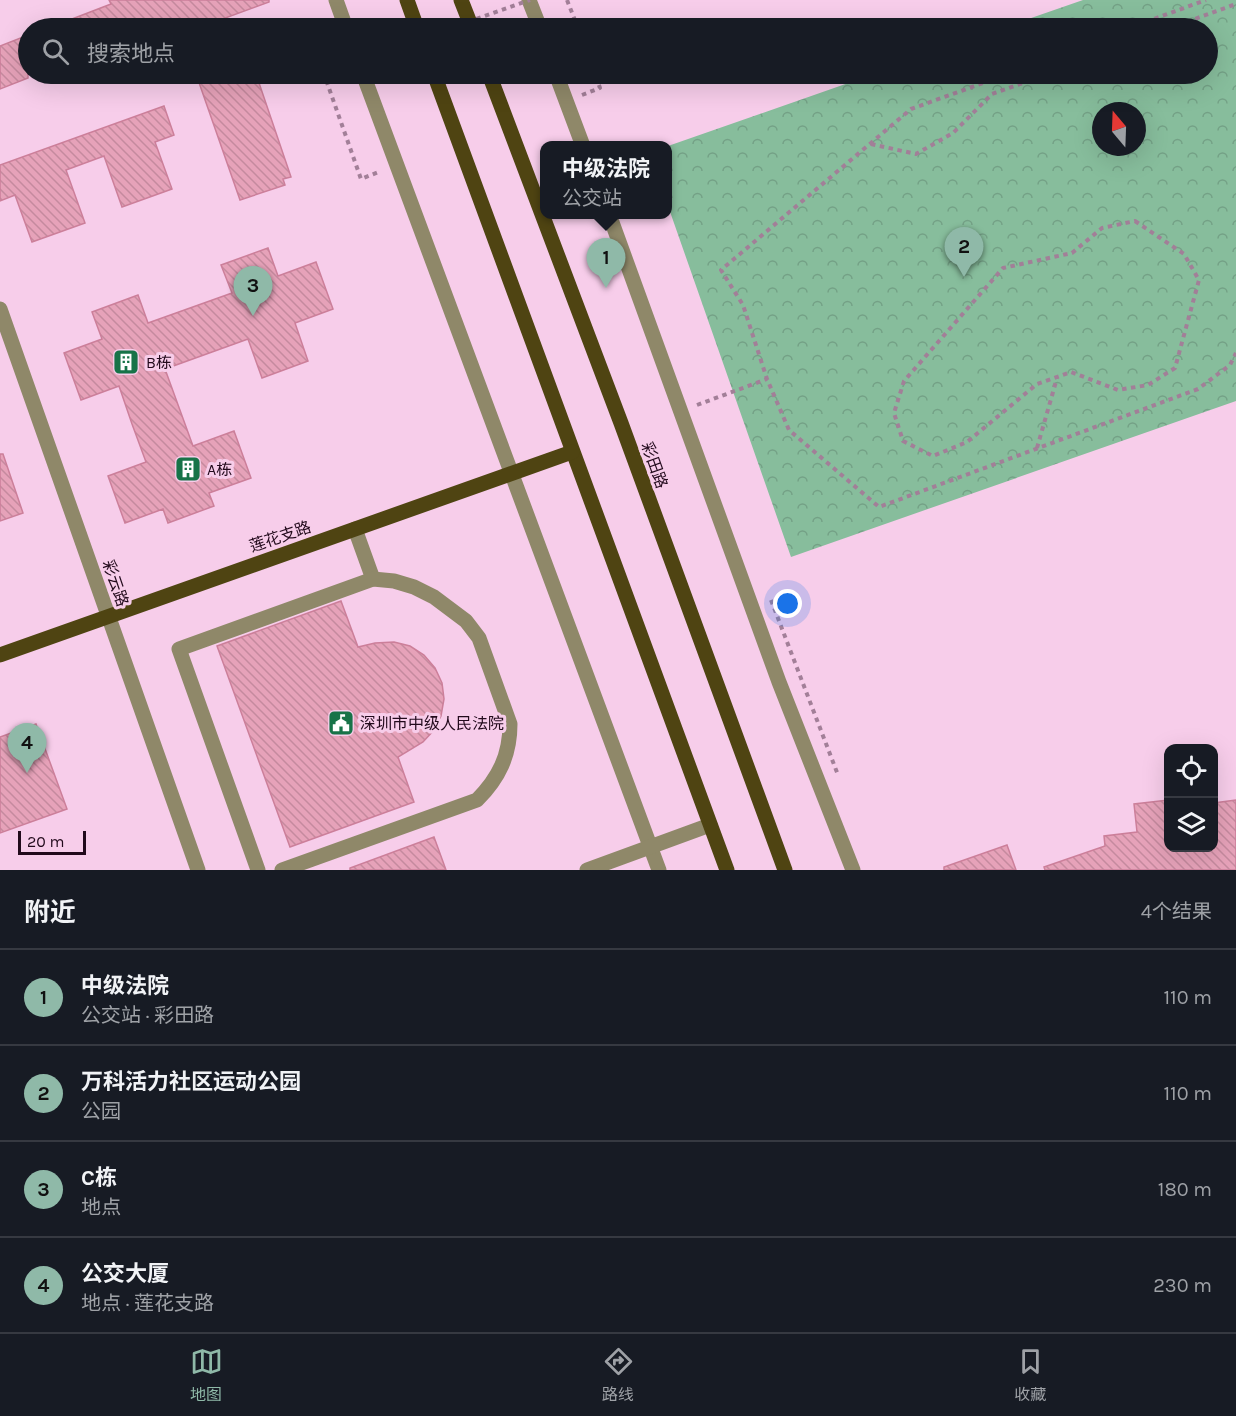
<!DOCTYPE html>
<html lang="zh">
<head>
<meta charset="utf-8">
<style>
	body { margin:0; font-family:Karla,"Noto Sans SC",sans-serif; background:#242831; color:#f1f3f6 }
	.controls { position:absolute; right:18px; bottom:18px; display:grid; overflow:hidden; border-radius:12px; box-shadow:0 6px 24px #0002 }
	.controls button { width:54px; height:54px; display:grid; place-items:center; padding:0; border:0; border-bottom:2px solid #363941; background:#171b24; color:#f1f3f6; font:30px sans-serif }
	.compass { position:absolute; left:1092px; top:102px; width:54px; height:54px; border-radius:50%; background:#171b24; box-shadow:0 6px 24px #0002; rotate:341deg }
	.scale { position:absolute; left:18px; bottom:15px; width:68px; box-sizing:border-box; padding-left:6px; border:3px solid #220a1c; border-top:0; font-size:16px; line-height:21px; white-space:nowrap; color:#220a1c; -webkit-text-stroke:4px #f7cdea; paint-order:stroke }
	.you { position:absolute; left:788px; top:604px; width:21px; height:21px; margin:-15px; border:4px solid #fff; border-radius:50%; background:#1a73e8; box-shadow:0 0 0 9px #1a73e833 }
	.badge { display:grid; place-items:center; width:39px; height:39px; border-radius:50%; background:#8fb9a8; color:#111; font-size:20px; font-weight:700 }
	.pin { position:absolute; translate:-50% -50px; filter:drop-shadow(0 2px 3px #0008) }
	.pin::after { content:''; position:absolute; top:32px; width:21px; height:18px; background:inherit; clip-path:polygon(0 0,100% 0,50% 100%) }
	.popup { position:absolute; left:540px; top:141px; width:132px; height:78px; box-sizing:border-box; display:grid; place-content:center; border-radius:12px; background:#171b24; filter:drop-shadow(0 2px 4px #0005); font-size:20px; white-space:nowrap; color:#9ea1a6 }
	.popup b { font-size:22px; color:#f1f3f6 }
	.popup::after { content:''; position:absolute; left:50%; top:100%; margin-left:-12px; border:12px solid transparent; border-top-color:#171b24 }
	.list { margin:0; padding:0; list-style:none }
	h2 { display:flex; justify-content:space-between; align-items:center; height:78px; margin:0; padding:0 24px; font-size:26px }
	h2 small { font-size:20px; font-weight:400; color:#9ea1a6 }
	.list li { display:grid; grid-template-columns:39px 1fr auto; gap:18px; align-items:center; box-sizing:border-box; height:96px; padding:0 24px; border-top:2px solid #363941 }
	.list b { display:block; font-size:22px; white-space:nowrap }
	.list p { margin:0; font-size:20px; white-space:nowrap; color:#9ea1a6 }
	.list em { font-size:20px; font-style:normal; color:#9ea1a6 }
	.icon { flex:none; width:33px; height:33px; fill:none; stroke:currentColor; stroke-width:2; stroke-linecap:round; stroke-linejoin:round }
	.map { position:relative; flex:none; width:1236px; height:870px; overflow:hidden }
	.search { position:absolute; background:#171b24; box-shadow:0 6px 24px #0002; left:18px; right:18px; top:18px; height:66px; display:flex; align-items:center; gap:15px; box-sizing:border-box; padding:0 21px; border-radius:33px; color:#9ea1a6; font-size:22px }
	.sheet { height:462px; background:#171b24 }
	nav { display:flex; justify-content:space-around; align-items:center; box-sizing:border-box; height:84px; border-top:2px solid #363941; background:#171b24; font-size:16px; color:#9ea1a6 }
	nav a { display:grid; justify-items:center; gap:3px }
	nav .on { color:#8fb9a8 }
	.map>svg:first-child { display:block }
</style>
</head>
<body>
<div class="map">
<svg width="1236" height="870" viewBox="0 0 1236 870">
	<defs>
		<pattern id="park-crowns" width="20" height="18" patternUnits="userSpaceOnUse" patternTransform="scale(1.5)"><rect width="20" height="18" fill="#87bd9c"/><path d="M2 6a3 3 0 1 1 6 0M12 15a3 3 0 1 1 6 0" fill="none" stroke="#74a186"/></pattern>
		<pattern id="building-back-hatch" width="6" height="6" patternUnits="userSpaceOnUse" patternTransform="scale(1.5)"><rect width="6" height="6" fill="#e6a2b9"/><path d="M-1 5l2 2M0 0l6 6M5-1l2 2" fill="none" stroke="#c58a9e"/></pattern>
	</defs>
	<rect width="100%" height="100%" fill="#f7cdea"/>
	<!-- park -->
	<path fill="url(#park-crowns)" fill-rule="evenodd" d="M 1083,0 L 1236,0 L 1236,401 L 791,557 L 668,206 L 668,146 L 874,74 L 1208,74 L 1208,28 L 1002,28 ZM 1101,111 L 1137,111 L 1137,147 L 1101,147 Z"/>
	<!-- building -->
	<g fill="url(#building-back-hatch)" stroke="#cc7f9a" stroke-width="1.5">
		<path d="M 109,0 L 269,0 L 269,2 L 198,28 L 51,28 L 51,27 L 111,4 Z"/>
		<path d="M 28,35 L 28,78 L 0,89 L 0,46 Z"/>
		<path d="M 196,74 L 256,74 L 291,177 L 283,179 L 285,185 L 240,200 Z"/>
		<path d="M 164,106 L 174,135 L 155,142 L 172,189 L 122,207 L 104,156 L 66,170 L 85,223 L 32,242 L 15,195 L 0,201 L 0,165 Z"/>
		<path d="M 268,248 L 278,276 L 316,262 L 333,309 L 295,323 L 308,361 L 262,378 L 248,339 L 165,369 L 193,446 L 234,431 L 251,478 L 209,493 L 214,506 L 168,523 L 163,509 L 125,523 L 108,476 L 146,462 L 132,424 L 119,386 L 81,400 L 64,353 L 102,339 L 92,312 L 138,295 L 148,323 L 232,293 L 221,265 Z"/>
		<path d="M 0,454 L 3,454 L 23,513 L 0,521 Z"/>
		<path d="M 341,601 L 358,647 L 375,643 L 394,642 L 410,646 L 424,655 L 435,668 L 442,683 L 444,699 L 441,716 L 434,730 L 423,742 L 398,757 L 414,802 L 290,847 L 217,646 Z"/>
		<path d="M 36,724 L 67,809 L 0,833 L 0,737 Z"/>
		<path d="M 1168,800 L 1168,848 L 1214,848 L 1214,803 L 1236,800 L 1236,870 L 1045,870 L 1044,867 L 1105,846 L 1104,836 L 1137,832 L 1134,804 Z"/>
		<path d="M 434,837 L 446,870 L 350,870 L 350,868 Z"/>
		<path d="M 1007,845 L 1016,870 L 944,870 L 944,867 Z"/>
	</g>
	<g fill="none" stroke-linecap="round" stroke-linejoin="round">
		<!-- path -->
		<g stroke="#a27f98" stroke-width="4" stroke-dasharray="4.5 4.5" stroke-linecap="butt">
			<path d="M 567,0 L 578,28"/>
			<path d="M 1129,28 L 1206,0"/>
			<path d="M 1170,28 L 1236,4"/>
			<path d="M 326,74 L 324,74 L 361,179 L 381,171"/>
			<path d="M 1008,74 L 911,109 L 721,270 L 743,305 L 767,379 L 789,430 L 879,507 L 1198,389 L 1230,365 L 1236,353"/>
			<path d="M 582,95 L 600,88 L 595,74"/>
			<path d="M 871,144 L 916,154 L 953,133 L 992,94 L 1048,74"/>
			<path d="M 1135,221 L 1184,254 L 1199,280 L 1175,368 L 1148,385 L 1118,390 L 1071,372 L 1037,384 L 967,442 L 933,456 L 903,441 L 894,413 L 904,381 L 1003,268 L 1072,253 L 1102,228 Z"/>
			<path d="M 697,405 L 767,379"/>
			<path d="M 1037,448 L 1057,378"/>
			<path d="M 771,600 L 838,775"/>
		</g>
		<!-- minor -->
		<g stroke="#8f8869" stroke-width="15">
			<path d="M 336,0 L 346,28"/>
			<path d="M 529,0 L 540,28"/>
			<path d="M 363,74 L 659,870"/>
			<path d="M 556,74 L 583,146"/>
			<path d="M 609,214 L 779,682 L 853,870"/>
			<path d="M 0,309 L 198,870"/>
			<path d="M 355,529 L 373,579"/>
			<path d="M 258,870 L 179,649 L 373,579 L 394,581 L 414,587 L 434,597 L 466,621 L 479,638 L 510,724 C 510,755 499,778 477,800 L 282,870"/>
			<path d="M 587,870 L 710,825"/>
		</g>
		<!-- major -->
		<g stroke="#4f4412" stroke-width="15">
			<path d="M 407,0 L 417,28"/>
			<path d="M 461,0 L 472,28"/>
			<path d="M 434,74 L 727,870"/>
			<path d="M 489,74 L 621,423 L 785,870"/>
			<path d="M 0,655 L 572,452"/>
		</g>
		<!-- path-bridge -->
		<path stroke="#a27f98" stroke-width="4" stroke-dasharray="4.5 4.5" stroke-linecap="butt" d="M 451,28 L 530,0"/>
	</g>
	<!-- icons -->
	<defs>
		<symbol id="building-square" viewBox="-11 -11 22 22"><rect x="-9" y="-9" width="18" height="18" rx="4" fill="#177348" stroke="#f7cdea"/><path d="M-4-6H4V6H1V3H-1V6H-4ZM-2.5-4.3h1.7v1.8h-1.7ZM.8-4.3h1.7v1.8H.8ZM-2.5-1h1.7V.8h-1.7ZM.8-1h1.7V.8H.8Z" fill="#fff"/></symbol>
		<symbol id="civic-square" viewBox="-11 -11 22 22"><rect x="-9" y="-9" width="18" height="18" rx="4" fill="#177348" stroke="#f7cdea"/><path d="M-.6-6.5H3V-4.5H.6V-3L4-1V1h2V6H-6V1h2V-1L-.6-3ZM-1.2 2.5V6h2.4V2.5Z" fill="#fff"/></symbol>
	</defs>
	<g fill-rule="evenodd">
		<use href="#building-square" x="111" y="347" width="30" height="30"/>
		<use href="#building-square" x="173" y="454" width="30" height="30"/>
		<use href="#civic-square" x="326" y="708" width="30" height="30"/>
	</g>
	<g text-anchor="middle" stroke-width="6" stroke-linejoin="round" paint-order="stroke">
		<!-- poi labels -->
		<g font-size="16" fill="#220a1c" stroke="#f7cdea" text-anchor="start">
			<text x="146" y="368">B栋</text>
			<text x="207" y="475">A栋</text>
			<text x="360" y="729">深圳市中级人民法院</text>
		</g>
		<!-- street labels -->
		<g font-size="16" fill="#220a1c" stroke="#f7cdea">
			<text transform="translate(655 465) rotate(70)" y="6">彩田路</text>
			<text transform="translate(280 536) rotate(-19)" y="6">莲花支路</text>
			<text transform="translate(116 583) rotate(71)" y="6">彩云路</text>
		</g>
	</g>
</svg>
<div class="controls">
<button><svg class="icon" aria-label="locate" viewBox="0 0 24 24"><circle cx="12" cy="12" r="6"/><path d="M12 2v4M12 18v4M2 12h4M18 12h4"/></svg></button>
<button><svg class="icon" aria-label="layers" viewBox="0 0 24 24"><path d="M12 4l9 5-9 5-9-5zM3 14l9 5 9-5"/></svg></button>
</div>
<svg class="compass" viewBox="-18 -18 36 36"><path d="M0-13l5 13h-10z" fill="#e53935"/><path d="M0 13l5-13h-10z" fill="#9ea1a6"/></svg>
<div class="scale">20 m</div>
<div class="you"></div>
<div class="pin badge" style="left:606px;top:288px">1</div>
<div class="popup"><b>中级法院</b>公交站</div>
<div class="pin badge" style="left:964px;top:277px">2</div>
<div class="pin badge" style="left:253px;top:316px">3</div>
<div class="pin badge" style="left:27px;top:773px">4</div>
<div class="search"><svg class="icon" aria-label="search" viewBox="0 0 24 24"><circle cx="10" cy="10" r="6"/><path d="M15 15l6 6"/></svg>搜索地点</div>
</div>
<section class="sheet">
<h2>附近<small>4个结果</small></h2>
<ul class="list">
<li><span class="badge">1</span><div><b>中级法院</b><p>公交站 · 彩田路</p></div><em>110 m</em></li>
<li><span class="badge">2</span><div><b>万科活力社区运动公园</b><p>公园</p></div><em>110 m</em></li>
<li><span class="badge">3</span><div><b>C栋</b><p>地点</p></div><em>180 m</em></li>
<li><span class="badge">4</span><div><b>公交大厦</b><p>地点 · 莲花支路</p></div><em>230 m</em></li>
</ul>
</section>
<nav>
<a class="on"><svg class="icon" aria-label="map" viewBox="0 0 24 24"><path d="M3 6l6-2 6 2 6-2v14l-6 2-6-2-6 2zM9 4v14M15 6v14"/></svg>地图</a>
<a><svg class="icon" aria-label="directions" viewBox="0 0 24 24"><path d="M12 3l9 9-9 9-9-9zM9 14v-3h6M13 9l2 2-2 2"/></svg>路线</a>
<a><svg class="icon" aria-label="saved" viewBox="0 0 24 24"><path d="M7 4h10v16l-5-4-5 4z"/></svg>收藏</a>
</nav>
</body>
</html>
